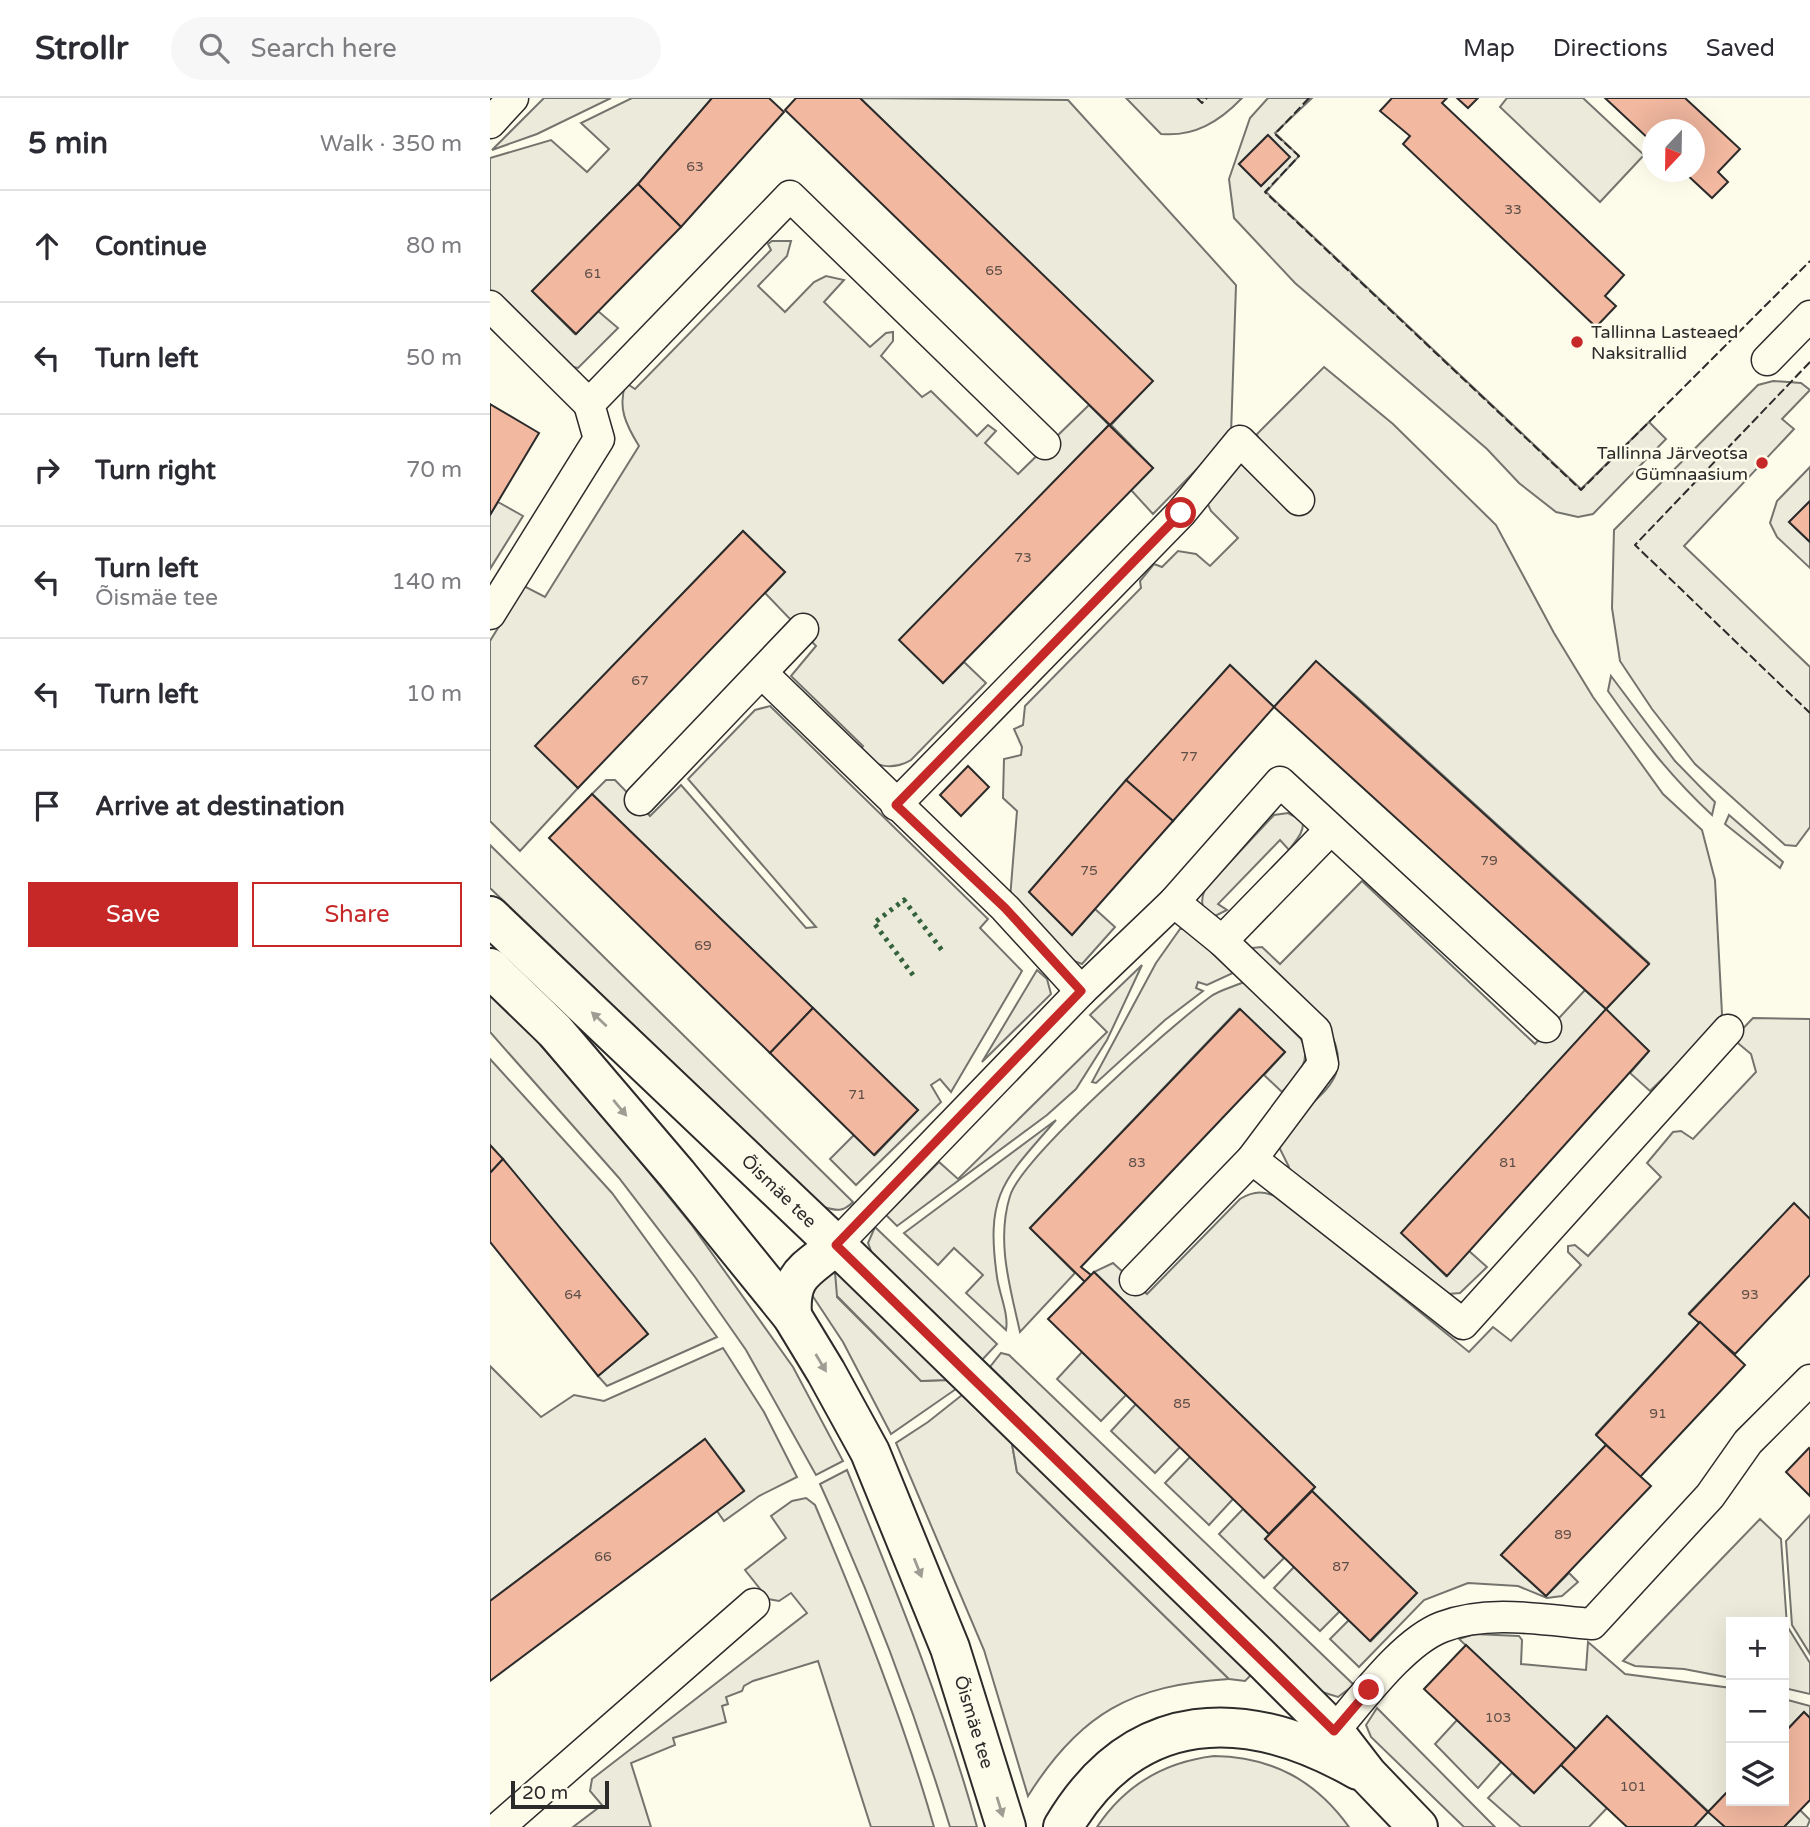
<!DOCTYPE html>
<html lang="en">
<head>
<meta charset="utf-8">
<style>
	body { margin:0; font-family:"Varela Round",sans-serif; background:#f7f7f7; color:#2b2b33 }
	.controls { position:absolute; right:21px; bottom:21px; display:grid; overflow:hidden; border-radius:0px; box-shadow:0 7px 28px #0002 }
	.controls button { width:63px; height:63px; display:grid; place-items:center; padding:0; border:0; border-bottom:2px solid #e1e1e2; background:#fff; color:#2b2b33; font:35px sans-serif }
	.compass { position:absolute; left:1152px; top:21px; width:63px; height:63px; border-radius:50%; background:#fff; box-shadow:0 7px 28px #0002; rotate:202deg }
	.scale { position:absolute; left:21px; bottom:18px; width:98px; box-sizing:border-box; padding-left:7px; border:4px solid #2b2b2b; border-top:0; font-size:19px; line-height:24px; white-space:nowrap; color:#2b2b2b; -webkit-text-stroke:5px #fdfbea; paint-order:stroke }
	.stop { position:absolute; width:21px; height:21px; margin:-16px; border:5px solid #c62828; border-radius:50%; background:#fff }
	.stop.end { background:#c62828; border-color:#fff; box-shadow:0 2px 7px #0008 }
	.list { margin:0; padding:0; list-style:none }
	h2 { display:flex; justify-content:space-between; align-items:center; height:91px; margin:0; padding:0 28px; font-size:30px }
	h2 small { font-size:23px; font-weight:400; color:#7c7c81 }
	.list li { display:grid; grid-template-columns:46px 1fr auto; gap:21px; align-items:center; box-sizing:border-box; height:112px; padding:0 28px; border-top:2px solid #e1e1e2 }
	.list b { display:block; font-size:26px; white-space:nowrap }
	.list p { margin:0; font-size:23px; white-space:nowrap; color:#7c7c81 }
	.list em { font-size:23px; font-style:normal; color:#7c7c81 }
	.actions { display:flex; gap:14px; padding:21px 28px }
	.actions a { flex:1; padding:16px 0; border:2px solid #c62828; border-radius:0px; text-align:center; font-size:24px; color:#c62828 }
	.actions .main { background:#c62828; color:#fff }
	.icon { flex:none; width:38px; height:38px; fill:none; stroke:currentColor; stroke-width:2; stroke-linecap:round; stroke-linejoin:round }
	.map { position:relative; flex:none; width:1320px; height:1729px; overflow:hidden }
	header { display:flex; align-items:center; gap:42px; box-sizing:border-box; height:98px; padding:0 35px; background:#fff; border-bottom:2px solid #e1e1e2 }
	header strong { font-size:33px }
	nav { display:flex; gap:38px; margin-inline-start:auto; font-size:24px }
	.search { width:490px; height:63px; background:#f7f7f7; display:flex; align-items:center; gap:18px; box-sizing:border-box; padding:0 24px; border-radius:38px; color:#7c7c81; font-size:26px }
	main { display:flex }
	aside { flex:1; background:#fff }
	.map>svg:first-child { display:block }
</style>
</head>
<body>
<header>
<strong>Strollr</strong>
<div class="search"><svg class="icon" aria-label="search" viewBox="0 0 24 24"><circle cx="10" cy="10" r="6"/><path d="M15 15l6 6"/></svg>Search here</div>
<nav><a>Map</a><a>Directions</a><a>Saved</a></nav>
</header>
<main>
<aside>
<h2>5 min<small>Walk · 350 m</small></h2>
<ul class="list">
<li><svg class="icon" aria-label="ahead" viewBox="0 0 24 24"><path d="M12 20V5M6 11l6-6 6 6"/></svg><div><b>Continue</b></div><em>80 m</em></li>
<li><svg class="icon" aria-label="left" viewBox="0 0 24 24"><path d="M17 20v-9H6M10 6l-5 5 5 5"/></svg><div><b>Turn left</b></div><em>50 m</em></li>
<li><svg class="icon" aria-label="right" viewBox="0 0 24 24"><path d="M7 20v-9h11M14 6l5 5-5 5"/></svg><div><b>Turn right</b></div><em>70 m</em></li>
<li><svg class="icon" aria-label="left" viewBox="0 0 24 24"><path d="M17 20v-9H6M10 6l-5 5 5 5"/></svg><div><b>Turn left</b><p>Õismäe tee</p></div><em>140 m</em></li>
<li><svg class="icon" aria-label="left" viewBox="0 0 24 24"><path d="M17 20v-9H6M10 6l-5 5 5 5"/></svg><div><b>Turn left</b></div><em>10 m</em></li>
<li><svg class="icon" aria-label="arrive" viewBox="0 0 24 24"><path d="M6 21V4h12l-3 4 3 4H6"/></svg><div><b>Arrive at destination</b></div></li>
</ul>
<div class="actions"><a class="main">Save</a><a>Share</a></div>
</aside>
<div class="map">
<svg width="1320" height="1729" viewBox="0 0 1320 1729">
	<rect width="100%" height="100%" fill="#fdfbea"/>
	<!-- green -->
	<g fill="#ecebdb" stroke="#74746e" stroke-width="2" fill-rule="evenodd">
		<path d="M 54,0 L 121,0 L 47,36 L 2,52 Z"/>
		<path d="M 142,0 L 222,0 L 148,86 L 42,193 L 85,236 L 108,213 L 128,230 L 88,270 L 74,267 L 0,192 L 0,60 L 61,42 L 97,74 L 119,51 L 91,25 Z"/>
		<path d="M 370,0 L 578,2 L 746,187 L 741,336 L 663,416 L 641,392 L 663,370 L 621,327 L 662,283 Z"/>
		<path d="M 636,0 L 752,0 C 729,24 704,39 671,36 Z"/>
		<path d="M 778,0 L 822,0 L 785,35 L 809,58 L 776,94 L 1091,391 L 1159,324 L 1176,341 L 1103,416 L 1088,419 L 1066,414 L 1029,385 L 997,351 L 805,185 L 744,120 L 739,81 L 760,20 ZM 777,38 L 799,59 L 771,88 L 749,66 Z"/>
		<path d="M 1017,0 L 1093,0 L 1154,57 L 1110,104 L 1010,9 Z"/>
		<path d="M 282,143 L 301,143 L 297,158 L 268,188 L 295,214 L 324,184 L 336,178 L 354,182 L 334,204 L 380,249 L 396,235 L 403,234 L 403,243 L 391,258 L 432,299 L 441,293 L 487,338 L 498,327 L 506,333 L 495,345 L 528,376 L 599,307 L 619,327 L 410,542 L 453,585 L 474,564 L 496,585 L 421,662 C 401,674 385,667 366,656 L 373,648 L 301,578 L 326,548 L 275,495 L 295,474 L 253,433 L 46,648 L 88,690 L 30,753 L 0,723 L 0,543 L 34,488 L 55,499 L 149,348 C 136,327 127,309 136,285 L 145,291 L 281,152 L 278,146 Z"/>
		<path d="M 834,269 L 903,326 L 1006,427 L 1064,535 L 1103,599 L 1173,696 L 1212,732 L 1225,782 L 1232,916 L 1228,927 L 1160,993 L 1140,975 L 1159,953 L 1116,912 L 912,1135 L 956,1178 L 979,1153 L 997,1169 L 970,1195 L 958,1196 L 947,1191 L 818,1085 L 798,1076 L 799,1069 L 789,1049 C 805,999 874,994 838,930 L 761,850 L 772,849 L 790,866 L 872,783 L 1045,946 L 1095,892 L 1116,911 L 1159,865 L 866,598 L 826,564 L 784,609 L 740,567 L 539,794 L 582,837 L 605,811 L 625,829 L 592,866 L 579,861 L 520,801 L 527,713 L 513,700 L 514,661 L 531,657 L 532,649 L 524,631 L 533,627 L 535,608 L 651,490 L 650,483 L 664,466 L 672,469 L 688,453 L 706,456 L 720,468 L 748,440 L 721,413 L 715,400 L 718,390 L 770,350 L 767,336 Z"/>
		<path d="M 1283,283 L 1311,285 L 1320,292 L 1292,321 L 1304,331 L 1194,448 L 1320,569 L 1320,729 L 1306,748 L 1295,747 L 1205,666 L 1162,611 L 1130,563 L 1122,510 L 1124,432 L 1268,287 Z"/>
		<path d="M 1320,369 L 1320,403 L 1299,424 L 1320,444 L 1320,470 L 1287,439 L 1280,425 L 1287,403 Z"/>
		<path d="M 8,404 L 33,418 L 0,471 L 0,417 Z"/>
		<path d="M 1121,578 L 1185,663 L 1225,704 L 1222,717 C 1181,679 1150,639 1118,593 Z"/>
		<path d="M 280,608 L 498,821 L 490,830 L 532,873 L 461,994 L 450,981 L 441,987 L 451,1004 L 366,1087 L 340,1061 L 364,1037 L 385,1057 L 428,1012 L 102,696 L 116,682 L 125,682 L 160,718 L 191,687 L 316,830 L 326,829 L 198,681 L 265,612 Z"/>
		<path d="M 798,715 L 813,723 C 814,735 806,742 799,752 L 790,742 L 728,806 L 737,812 L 723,819 C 711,812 710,803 715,791 L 784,717 Z"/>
		<path d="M 1239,717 L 1293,764 L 1290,770 L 1235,726 Z"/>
		<path d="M 0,747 L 363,1104 C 353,1114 347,1113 334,1109 L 0,790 Z"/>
		<path d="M 690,831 L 706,831 L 723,844 L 722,854 L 743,875 L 717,887 L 708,884 L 706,890 L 713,893 L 675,922 L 606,985 L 602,984 L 666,865 Z"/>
		<path d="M 652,867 L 617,942 L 586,991 L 557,1017 L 407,1128 L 396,1117 L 449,1064 L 468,1081 L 617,934 L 600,917 Z"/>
		<path d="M 547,872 L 557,881 L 561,896 L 492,964 Z"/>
		<path d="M 754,884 L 811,941 C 823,964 807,978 792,994 L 774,977 L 795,954 L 749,911 L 540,1130 L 585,1175 L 530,1234 C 520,1189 506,1143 520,1098 C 532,1059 681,928 720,899 C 729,892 743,889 754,884 Z"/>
		<path d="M 0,895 L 32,926 L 120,1026 L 201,1126 L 303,1269 L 353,1363 L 326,1377 L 256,1252 L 205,1179 L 129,1080 L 0,934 Z"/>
		<path d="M 1263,920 L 1320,921 L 1320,1121 L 1304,1106 L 1199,1215 L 1210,1224 L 1106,1336 L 1116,1347 L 1011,1457 L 1056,1498 L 1079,1475 L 1088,1484 L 1072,1498 L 1057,1500 L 1028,1488 L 978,1485 L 934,1502 L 869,1569 L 840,1541 L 859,1522 L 881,1543 L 927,1495 L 822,1393 L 825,1389 L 604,1174 L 623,1165 L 657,1196 L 750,1101 C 765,1092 774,1093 790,1100 L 979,1254 L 1003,1229 L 1021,1243 L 1091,1167 L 1078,1154 L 1078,1148 L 1085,1147 L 1098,1158 L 1171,1079 L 1157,1065 L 1183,1034 L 1191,1033 L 1203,1041 L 1266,974 L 1261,956 L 1243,941 Z"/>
		<path d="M 0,961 L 122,1095 L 227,1239 L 117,1288 L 108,1278 L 158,1236 L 0,1047 Z"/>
		<path d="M 566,1022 C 514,1082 495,1095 507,1179 C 509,1195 519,1216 516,1232 L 476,1195 L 493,1177 L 464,1150 L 448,1167 L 414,1135 Z"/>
		<path d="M 385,1129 L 507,1246 L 491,1263 L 383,1158 L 378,1145 Z"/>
		<path d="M 340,1171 L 347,1178 L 347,1199 L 431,1283 L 456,1282 L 466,1291 L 401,1336 L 353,1244 L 318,1191 Z"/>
		<path d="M 233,1250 L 274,1314 L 307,1379 L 269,1398 L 234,1423 L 227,1413 L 254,1392 L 215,1341 L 0,1503 L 0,1268 L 51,1319 L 84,1297 L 114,1303 Z"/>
		<path d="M 592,1254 L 636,1297 L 611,1323 L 567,1281 Z"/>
		<path d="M 511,1255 L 519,1257 L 864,1587 L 848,1599 L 832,1594 L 500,1269 Z"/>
		<path d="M 472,1297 L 522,1346 L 527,1374 L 739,1581 C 642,1587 590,1615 538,1698 L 494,1552 L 406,1345 L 438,1324 Z"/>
		<path d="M 646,1306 L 690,1349 L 665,1375 L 621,1333 Z"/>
		<path d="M 700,1359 L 743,1401 L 719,1427 L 675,1385 Z"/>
		<path d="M 357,1372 C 405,1490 453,1606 487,1729 L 460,1729 C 424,1611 381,1498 330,1386 Z"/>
		<path d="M 316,1400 L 325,1407 C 370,1513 412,1618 444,1729 L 381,1729 L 328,1563 L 263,1583 L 254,1588 L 252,1593 L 236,1599 L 238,1606 L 232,1608 L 236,1624 L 183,1640 L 185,1647 L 141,1665 L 161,1729 L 83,1729 L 112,1707 L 100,1693 L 102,1681 L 317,1515 L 301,1495 L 289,1503 L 278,1501 L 255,1472 L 296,1440 L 281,1418 L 302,1403 Z"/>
		<path d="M 753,1411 L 779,1436 L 775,1441 L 794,1460 L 774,1480 L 729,1436 Z"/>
		<path d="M 1320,1417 L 1320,1556 L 1302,1527 L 1296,1443 Z"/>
		<path d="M 1270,1421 L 1291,1441 L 1297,1528 L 1320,1565 L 1320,1596 L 1294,1590 L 1294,1524 L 1241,1524 L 1241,1580 L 1194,1571 L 1145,1568 L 1133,1563 Z"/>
		<path d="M 804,1469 L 850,1513 L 830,1533 L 784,1490 Z"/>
		<path d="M 984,1536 L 1029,1538 L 1032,1542 L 1031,1566 L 1096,1572 L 1098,1544 L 1135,1576 L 1241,1590 L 1241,1690 L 1219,1713 L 1235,1729 L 1204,1729 L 1218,1713 L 1117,1618 L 1086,1651 L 969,1541 Z"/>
		<path d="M 1294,1601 L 1320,1608 L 1320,1620 L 1314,1614 L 1294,1635 Z"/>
		<path d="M 887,1610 L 1005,1729 L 974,1729 L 881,1639 L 876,1627 Z"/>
		<path d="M 967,1622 L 1011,1664 L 988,1690 L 945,1646 Z"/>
		<path d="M 724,1658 C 782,1659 825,1682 859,1729 L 607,1729 C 635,1687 674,1664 724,1658 Z"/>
		<path d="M 1071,1667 L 1117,1710 L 1099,1729 L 1031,1729 L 998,1700 L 1022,1675 L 1044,1695 Z"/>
		<path d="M 1310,1712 L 1320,1722 L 1317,1729 L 1294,1729 Z"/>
	</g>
	<!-- parking -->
	<g fill="#eceadb" stroke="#74746e" stroke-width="2">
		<path d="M 345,1174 L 353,1174 L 459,1277 L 456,1282 L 431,1283 L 347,1198 Z"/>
		<path d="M 522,1346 L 533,1349 L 765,1573 L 755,1583 L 739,1581 L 527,1374 Z"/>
	</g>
	<!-- building -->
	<g fill="#f2b8a0" stroke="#2b2b2b" stroke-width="2">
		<path d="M 222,0 L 279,0 L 294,14 L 191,129 L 148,86 Z"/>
		<path d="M 306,0 L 370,0 L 663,283 L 620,327 L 295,12 Z"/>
		<path d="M 902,0 L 957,0 L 952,5 L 1134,177 L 1115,198 L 1126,208 L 1106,229 L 913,46 L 920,38 L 890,13 Z"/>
		<path d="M 967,0 L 988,0 L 978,10 Z"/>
		<path d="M 1115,0 L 1195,0 L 1250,51 L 1228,74 L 1238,84 L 1222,100 L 1194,74 L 1204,74 L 1204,32 L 1162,32 L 1162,44 Z"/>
		<path d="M 778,37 L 800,59 L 771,88 L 749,66 Z"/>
		<path d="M 148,86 L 191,129 L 86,236 L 42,193 Z"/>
		<path d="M 0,306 L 49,335 L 0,417 Z"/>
		<path d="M 619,327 L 663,370 L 453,585 L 409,542 Z"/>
		<path d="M 1320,403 L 1320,444 L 1299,424 Z"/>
		<path d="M 253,433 L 295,474 L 88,690 L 45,648 Z"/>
		<path d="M 826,563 L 1159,866 L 1116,911 L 784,609 Z"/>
		<path d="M 740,567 L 784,609 L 683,723 L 636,682 Z"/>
		<path d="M 478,668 L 499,689 L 471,718 L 450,697 Z"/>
		<path d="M 636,682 L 683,723 L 582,837 L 539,794 Z"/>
		<path d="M 102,696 L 323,910 L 280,955 L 59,740 Z"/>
		<path d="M 323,910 L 428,1012 L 384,1057 L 280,955 Z"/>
		<path d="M 750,911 L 795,954 L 591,1169 L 601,1177 L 595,1184 L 540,1130 Z"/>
		<path d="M 1116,911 L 1159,953 L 957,1178 L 911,1135 Z"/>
		<path d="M 0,1047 L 13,1061 L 0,1075 Z"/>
		<path d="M 13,1061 L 158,1236 L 108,1278 L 0,1144 L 0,1075 Z"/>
		<path d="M 1304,1105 L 1320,1121 L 1320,1177 L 1245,1256 L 1199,1216 Z"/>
		<path d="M 604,1174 L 825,1389 L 779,1436 L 558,1221 Z"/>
		<path d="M 1210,1224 L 1255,1267 L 1150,1379 L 1106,1337 Z"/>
		<path d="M 215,1341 L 254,1393 L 0,1583 L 0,1503 Z"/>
		<path d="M 1116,1347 L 1161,1388 L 1056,1498 L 1011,1457 Z"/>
		<path d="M 1319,1350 L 1320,1351 L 1320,1398 L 1296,1374 Z"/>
		<path d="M 822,1393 L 927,1495 L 880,1543 L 775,1441 Z"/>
		<path d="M 976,1547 L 1086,1651 L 1044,1695 L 934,1591 Z"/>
		<path d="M 1314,1614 L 1320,1620 L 1320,1702 L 1294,1729 L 1235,1729 L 1218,1714 L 1241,1690 L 1241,1703 L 1294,1703 L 1294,1635 Z"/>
		<path d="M 1117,1618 L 1218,1714 L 1204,1729 L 1137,1729 L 1071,1667 Z"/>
	</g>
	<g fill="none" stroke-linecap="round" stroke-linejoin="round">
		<defs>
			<g id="minor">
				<path d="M 0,25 L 23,0"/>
				<path d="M 0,208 L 99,306"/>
				<path d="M 1277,262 L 1320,218"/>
				<path d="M 0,516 L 109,341 L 99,306 L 300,98 L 555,346"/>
				<path d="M 273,576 L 515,810 L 591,893"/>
				<path d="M 150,702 L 313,531"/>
				<path d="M 406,707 L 691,415 L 750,343 L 809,402"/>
				<path d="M 732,843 L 840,732"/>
				<path d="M 762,1061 L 973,1226 L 1238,932"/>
				<path d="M 346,1147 L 591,893 L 684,804 L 790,684 L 1056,929"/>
				<path d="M 645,1182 L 762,1061 L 833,966 L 826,933 L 732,843 L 684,804"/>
				<path d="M 826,1640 L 844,1633 C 872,1601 913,1544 952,1529 C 999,1511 1054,1522 1102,1526 L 1220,1398 L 1258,1344 L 1320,1282"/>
				<path d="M 9,1729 L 264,1506"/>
			</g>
			<g id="secondary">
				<path d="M 0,818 L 346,1147 L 775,1564 L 844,1633 L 878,1677 L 928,1729"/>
				<path d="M 0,870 L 65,933 L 187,1076 L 302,1218 L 336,1274 L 380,1354 L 460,1550 L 516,1729"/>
				<path d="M 302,1218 C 299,1174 317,1173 346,1147"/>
				<path d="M 573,1729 C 645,1608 756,1608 868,1672"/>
			</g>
		</defs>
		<!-- minor casing -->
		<use href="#minor" stroke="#2b2b2b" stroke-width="33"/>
		<!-- secondary casing -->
		<use href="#secondary" stroke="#2b2b2b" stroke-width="42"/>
		<!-- minor -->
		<use href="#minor" stroke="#fdfbea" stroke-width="30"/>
		<!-- secondary -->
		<use href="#secondary" stroke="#fdfbea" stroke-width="38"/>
		<!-- hedge -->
		<path stroke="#34623c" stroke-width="5" stroke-dasharray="3.5 5" stroke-linecap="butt" d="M 423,877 L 384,825 L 414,802 L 454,855"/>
		<!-- fence -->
		<g stroke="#2b2b2b" stroke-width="2" stroke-dasharray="9 3.5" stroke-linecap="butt">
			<path d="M 707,0 L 712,5 L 717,0"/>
			<path d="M 819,0 L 785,36 L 809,58 L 775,94 L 1091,392 L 1320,163"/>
			<path d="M 1320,264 L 1145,447 L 1320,615"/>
		</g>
	</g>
	<!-- one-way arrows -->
	<defs><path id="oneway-solid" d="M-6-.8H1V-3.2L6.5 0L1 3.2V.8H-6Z" transform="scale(1.75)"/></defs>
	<g fill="#9e9d94">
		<use href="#oneway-solid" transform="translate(109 921) rotate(-137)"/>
		<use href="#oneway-solid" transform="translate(130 1010) rotate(50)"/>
		<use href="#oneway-solid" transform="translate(331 1265) rotate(59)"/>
		<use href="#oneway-solid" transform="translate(428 1470) rotate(68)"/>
		<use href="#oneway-solid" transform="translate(510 1709) rotate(73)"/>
	</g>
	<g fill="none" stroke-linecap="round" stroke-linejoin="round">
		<!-- route -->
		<path stroke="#c62828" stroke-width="9" d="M 691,415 L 406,707 L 515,810 L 591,893 L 346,1147 L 844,1633 L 879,1592"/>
	</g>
	<!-- markers -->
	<g fill="#c62828" stroke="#fdfbea" stroke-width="2.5">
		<circle cx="1087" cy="244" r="7"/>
		<circle cx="1272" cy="365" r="7"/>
	</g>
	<g text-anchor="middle" stroke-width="5" stroke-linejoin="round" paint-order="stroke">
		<!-- number labels -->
		<g font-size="14" fill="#5d4e48">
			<text x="205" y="73">63</text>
			<text x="1023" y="116">33</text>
			<text x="504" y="177">65</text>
			<text x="103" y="180">61</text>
			<text x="533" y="464">73</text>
			<text x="150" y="587">67</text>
			<text x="699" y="663">77</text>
			<text x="999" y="767">79</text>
			<text x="599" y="777">75</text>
			<text x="213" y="852">69</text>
			<text x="367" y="1001">71</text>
			<text x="647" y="1069">83</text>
			<text x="1018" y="1069">81</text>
			<text x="83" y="1201">64</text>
			<text x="1260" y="1201">93</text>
			<text x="692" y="1310">85</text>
			<text x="1168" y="1320">91</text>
			<text x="1073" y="1441">89</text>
			<text x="113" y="1463">66</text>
			<text x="851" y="1473">87</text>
			<text x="1008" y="1624">103</text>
			<text x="1143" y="1693">101</text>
		</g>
		<!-- poi labels -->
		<g font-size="18" fill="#2b2b2b" stroke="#fdfbea" text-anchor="start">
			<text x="1101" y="240">Tallinna Lasteaed<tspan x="1101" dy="21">Naksitrallid</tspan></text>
			<text x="1258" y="361" text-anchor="end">Tallinna Järveotsa<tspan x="1258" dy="21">Gümnaasium</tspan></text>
		</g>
		<!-- street labels -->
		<g font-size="18" fill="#2b2b2b" stroke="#fdfbea">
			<text transform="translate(289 1093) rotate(44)" y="6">Õismäe tee</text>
			<text transform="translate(484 1624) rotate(73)" y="6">Õismäe tee</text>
		</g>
	</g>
</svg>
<div class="controls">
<button>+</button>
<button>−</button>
<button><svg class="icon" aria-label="layers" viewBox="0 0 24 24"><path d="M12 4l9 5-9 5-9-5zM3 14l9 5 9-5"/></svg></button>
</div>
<svg class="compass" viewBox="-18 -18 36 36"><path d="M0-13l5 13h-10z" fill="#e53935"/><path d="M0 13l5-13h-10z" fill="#7c7c81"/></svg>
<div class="scale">20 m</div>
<div class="stop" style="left:691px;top:415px"></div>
<div class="stop end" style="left:879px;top:1592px"></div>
</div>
</main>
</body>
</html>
